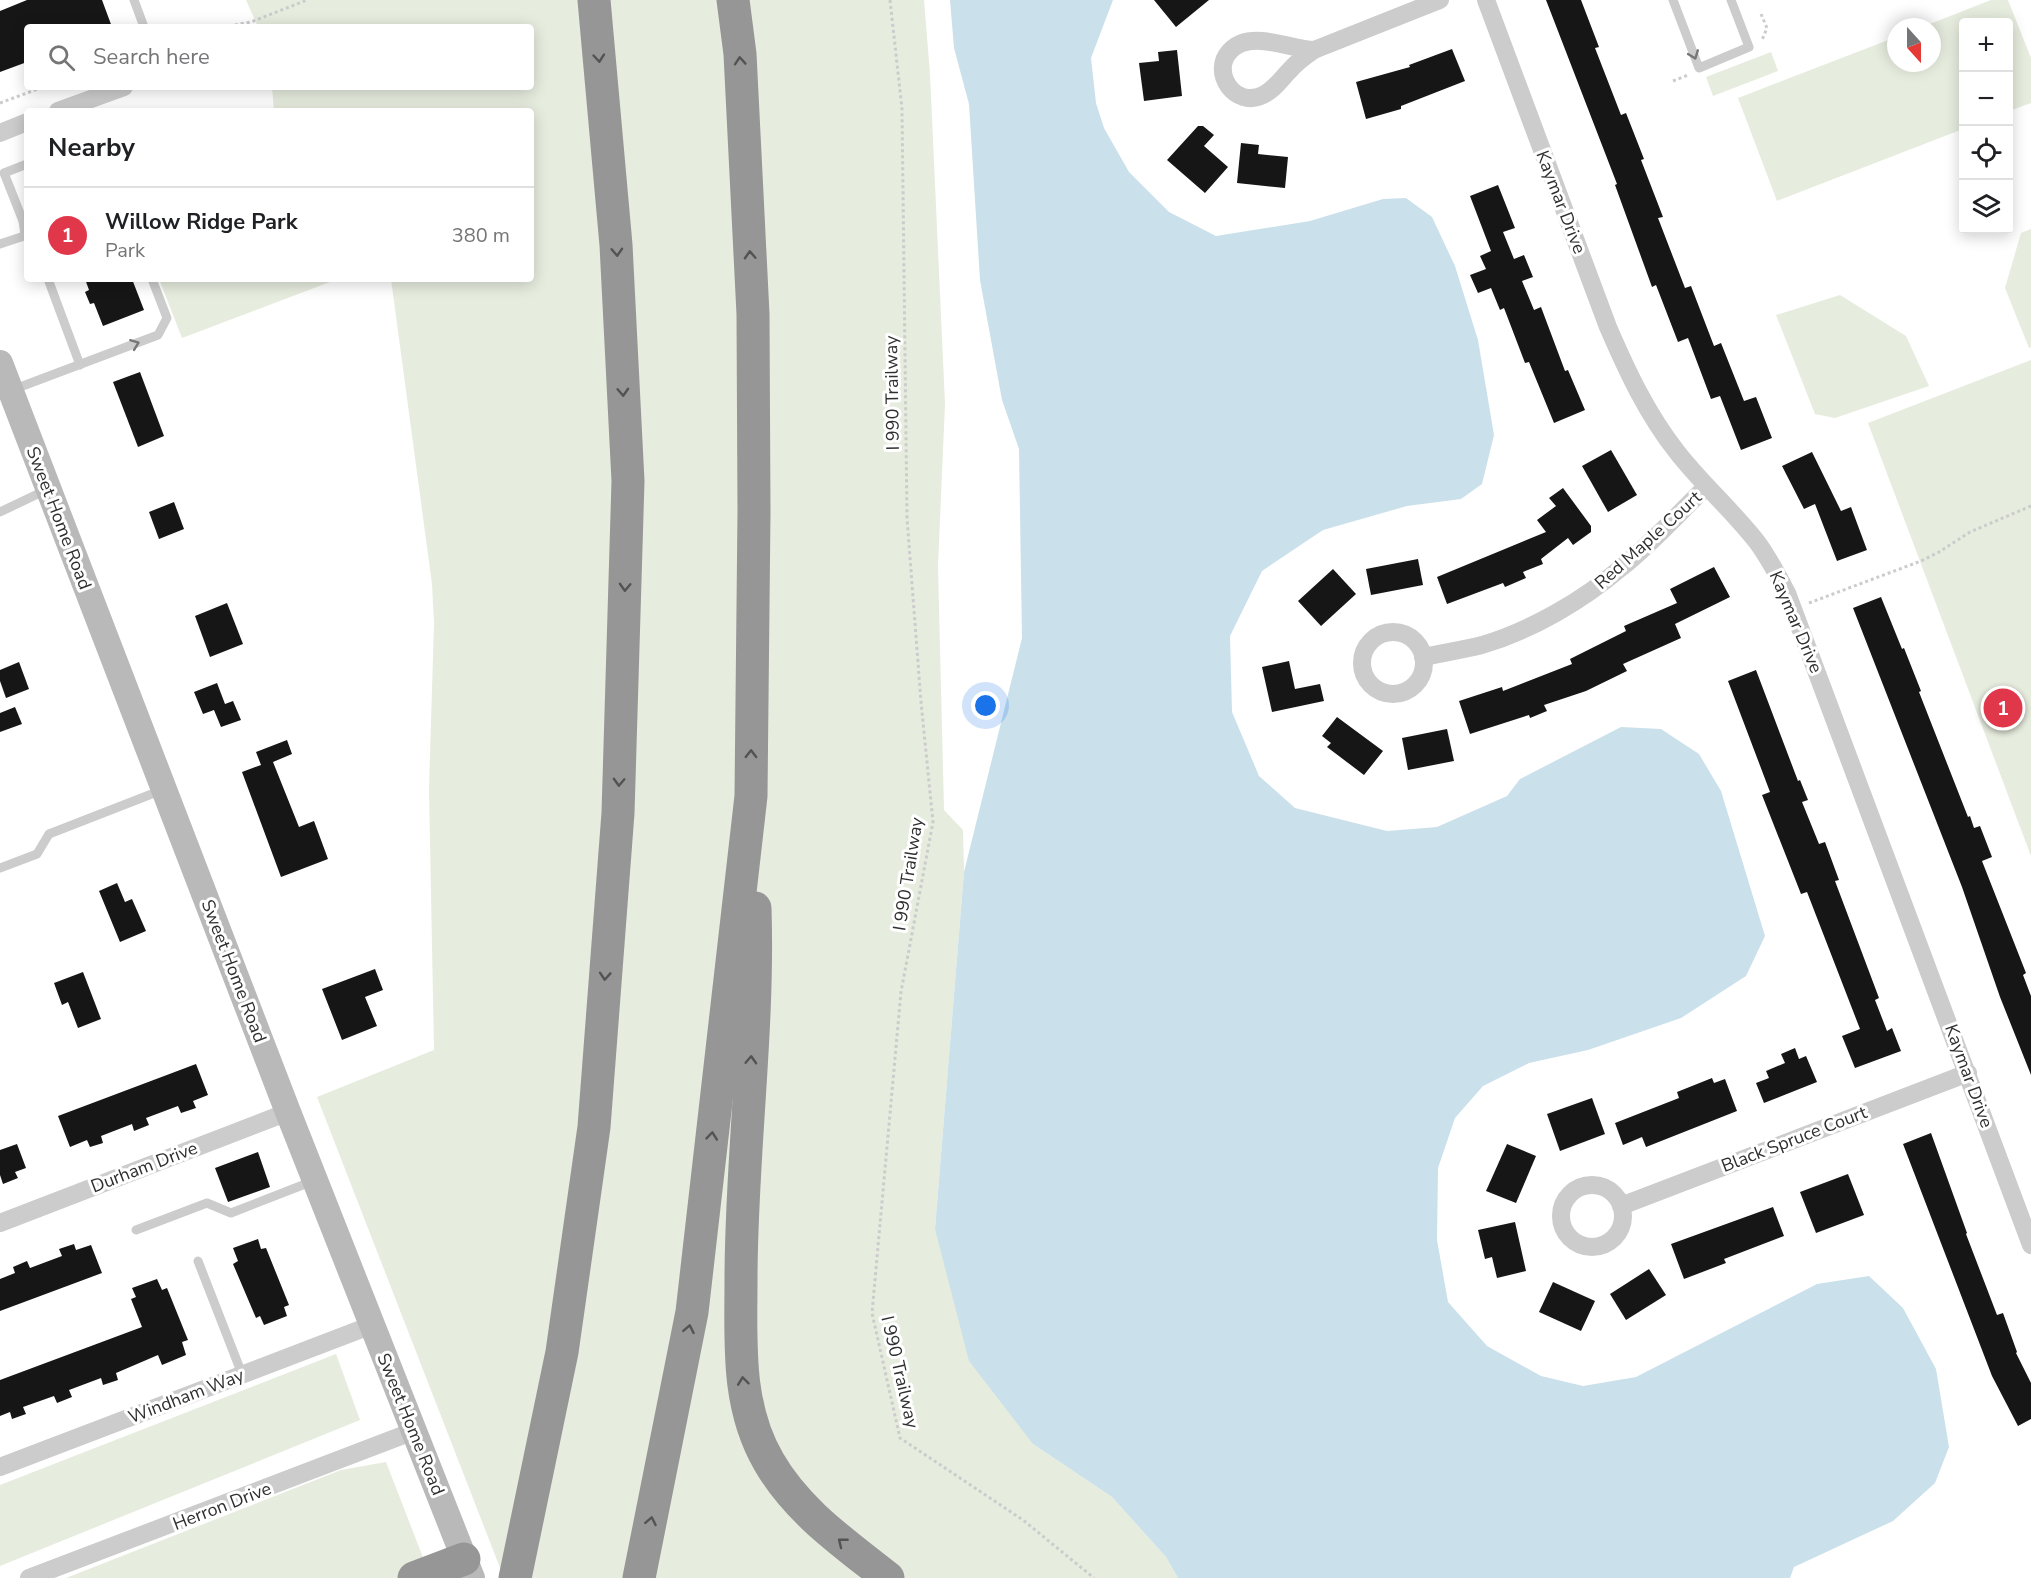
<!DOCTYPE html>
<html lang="en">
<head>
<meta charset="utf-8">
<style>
	body { margin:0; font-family:"Nunito Sans",sans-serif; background:#f6f6f6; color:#202124 }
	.controls { position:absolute; right:18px; top:18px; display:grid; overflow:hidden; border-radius:6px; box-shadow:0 3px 15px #0003 }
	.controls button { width:54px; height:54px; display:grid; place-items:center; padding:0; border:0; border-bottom:2px solid #e0e0e0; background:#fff; color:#202124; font:30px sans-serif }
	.compass { position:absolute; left:1887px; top:18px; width:54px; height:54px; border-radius:50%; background:#fff; box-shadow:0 3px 15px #0003; rotate:159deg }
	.you { position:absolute; left:986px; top:706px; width:21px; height:21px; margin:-15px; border:4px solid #fff; border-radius:50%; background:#1a73e8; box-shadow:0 0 0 9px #1a73e833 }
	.badge { display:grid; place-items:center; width:39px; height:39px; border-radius:50%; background:#e1374a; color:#fff; font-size:20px; font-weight:700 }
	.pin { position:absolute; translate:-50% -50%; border:3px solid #fff; box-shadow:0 2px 6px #0006 }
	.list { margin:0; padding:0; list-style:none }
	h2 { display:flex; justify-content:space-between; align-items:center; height:78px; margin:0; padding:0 24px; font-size:26px }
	h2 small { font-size:20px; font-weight:400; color:#757577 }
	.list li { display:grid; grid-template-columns:39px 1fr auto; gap:18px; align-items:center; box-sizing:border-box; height:96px; padding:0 24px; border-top:2px solid #e0e0e0 }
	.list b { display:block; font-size:22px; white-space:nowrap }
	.list p { margin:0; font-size:20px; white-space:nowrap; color:#757577 }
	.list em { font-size:20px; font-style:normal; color:#757577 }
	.icon { flex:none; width:33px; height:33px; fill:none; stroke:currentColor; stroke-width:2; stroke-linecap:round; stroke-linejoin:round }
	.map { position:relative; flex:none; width:2031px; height:1578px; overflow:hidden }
	.search { position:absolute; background:#fff; box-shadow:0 3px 15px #0003; left:24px; top:24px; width:510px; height:66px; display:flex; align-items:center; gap:15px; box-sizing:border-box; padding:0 21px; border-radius:6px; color:#757577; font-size:22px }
	.panel { position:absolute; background:#fff; box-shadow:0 3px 15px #0003; left:24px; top:108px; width:510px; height:174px; border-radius:6px }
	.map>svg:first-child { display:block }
</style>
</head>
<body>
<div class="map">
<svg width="2031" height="1578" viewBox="0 0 2031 1578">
	<rect width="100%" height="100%" fill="#fff"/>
	<!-- green -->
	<g fill="#e6ecde">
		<path d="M 246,0 L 924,0 L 930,74 L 945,404 L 938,566 L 944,810 L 963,830 L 964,872 L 935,1229 L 1033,1444 L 1112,1497 L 1166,1557 L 1178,1578 L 504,1578 L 317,1097 L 434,1050 L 429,789 L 434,623 L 432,584 L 391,279 L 531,279 L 531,111 L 274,111 L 272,87 L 531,87 L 531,27 L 258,27 Z"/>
		<path d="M 1991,0 L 2008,0 L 2031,58 L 2031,103 L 2009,111 L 2008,22 L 1964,22 L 1963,129 L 1777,201 L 1738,98 L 1896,37 L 1896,63 L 1932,63 L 1932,27 L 1922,27 Z"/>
		<path d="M 1771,52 L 1778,71 L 1713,96 L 1706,77 Z"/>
		<path d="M 2031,229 L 2031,347 L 2029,348 L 2005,288 L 2021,233 Z"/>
		<path d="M 159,279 L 338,279 L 182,338 Z"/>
		<path d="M 1840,295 L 1906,336 L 1929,386 L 1835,418 L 1815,414 L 1776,315 Z"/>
		<path d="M 2031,360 L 2031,856 L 1868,423 Z"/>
		<path d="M 336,1354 L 360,1420 L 0,1566 L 0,1485 Z"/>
		<path d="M 386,1462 L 431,1578 L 66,1578 L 341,1470 Z"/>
	</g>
	<!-- water -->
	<path fill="#cae0eb" d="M 950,0 L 1113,0 L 1091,58 L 1096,103 L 1104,128 L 1129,172 L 1169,212 L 1216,236 L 1310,221 L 1383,199 L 1406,198 L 1432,217 L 1455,266 L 1478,340 L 1494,435 L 1482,484 L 1461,499 L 1407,506 L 1323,530 L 1262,571 L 1230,636 L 1232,712 L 1259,776 L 1295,808 L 1387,831 L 1437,827 L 1507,796 L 1520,779 L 1621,727 L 1661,729 L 1699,754 L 1721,791 L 1765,936 L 1746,976 L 1681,1018 L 1588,1050 L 1529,1063 L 1483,1086 L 1455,1118 L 1438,1168 L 1437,1240 L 1448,1302 L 1487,1346 L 1541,1376 L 1583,1386 L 1636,1377 L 1817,1284 L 1869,1276 L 1903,1308 L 1936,1369 L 1949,1447 L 1935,1483 L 1893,1521 L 1794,1567 L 1790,1578 L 1178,1578 L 1166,1557 L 1112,1497 L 1033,1444 L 969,1361 L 935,1229 L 964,872 L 1022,638 L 1019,449 L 1002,400 L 980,280 L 969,104 L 954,48 Z"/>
	<!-- building -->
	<g fill="#161616">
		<path d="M 27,0 L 102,0 L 112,27 L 27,27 L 27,62 L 0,72 L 0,11 Z"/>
		<path d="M 1154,0 L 1209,0 L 1176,27 Z"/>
		<path d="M 1546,0 L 1581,0 L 1599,47 L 1595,48 L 1621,115 L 1626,113 L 1644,159 L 1641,160 L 1663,217 L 1658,218 L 1685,288 L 1691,286 L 1714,346 L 1721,343 L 1744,401 L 1756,397 L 1772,438 L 1741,450 L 1720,396 L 1711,399 L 1688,338 L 1678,342 L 1656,285 L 1652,287 L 1615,185 L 1617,184 Z"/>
		<path d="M 1452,49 L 1465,81 L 1401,106 L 1401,109 L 1366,119 L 1356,82 L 1410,67 L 1409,65 Z"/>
		<path d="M 1177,50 L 1182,96 L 1144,101 L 1139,63 L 1159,61 L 1158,52 Z"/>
		<path d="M 1198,126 L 1203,126 L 1214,135 L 1204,146 L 1228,167 L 1205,193 L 1167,160 Z"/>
		<path d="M 1241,143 L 1259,145 L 1258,154 L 1288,157 L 1285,188 L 1237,183 Z"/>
		<path d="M 1498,185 L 1515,228 L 1503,232 L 1514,259 L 1524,255 L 1533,277 L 1522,281 L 1534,310 L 1541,307 L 1565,371 L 1568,370 L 1585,410 L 1554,423 L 1529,362 L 1525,363 L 1504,308 L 1500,310 L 1491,288 L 1478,293 L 1470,275 L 1486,269 L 1480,256 L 1491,251 L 1470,196 Z"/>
		<path d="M 85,279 L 132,279 L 144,310 L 103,326 L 94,303 L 90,304 L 85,292 L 89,290 Z"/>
		<path d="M 140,372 L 164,436 L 138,447 L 113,382 Z"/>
		<path d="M 1611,450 L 1637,495 L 1608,512 L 1582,466 Z"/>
		<path d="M 1812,452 L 1841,511 L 1851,507 L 1867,550 L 1837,561 L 1815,504 L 1804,509 L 1782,466 Z"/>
		<path d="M 1563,488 L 1591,526 L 1591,532 L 1573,545 L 1568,538 L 1541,559 L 1543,564 L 1523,572 L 1526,578 L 1505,587 L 1503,583 L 1447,604 L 1437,577 L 1546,532 L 1537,520 L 1556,506 L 1549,498 Z"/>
		<path d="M 174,502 L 184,529 L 159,539 L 149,512 Z"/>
		<path d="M 1418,559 L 1423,585 L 1371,595 L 1366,569 Z"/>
		<path d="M 1714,567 L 1730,597 L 1675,624 L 1681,638 L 1623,664 L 1627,671 L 1586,691 L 1544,705 L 1547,711 L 1530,718 L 1529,715 L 1470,734 L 1459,701 L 1502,687 L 1503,691 L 1572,664 L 1570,659 L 1626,631 L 1624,626 L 1677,603 L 1670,589 Z"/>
		<path d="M 1333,569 L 1356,594 L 1321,626 L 1298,601 Z"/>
		<path d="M 1881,597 L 1902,649 L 1904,648 L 1921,691 L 1919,692 L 1968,817 L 1970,816 L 1974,828 L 1980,826 L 1992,857 L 1982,861 L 2026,973 L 2023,975 L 2031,996 L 2031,1075 L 2000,997 L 1962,887 L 1853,608 Z"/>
		<path d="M 227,603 L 243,644 L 210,657 L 195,616 Z"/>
		<path d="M 1289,661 L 1295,689 L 1320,684 L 1324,701 L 1272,712 L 1262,667 Z"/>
		<path d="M 19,662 L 29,689 L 6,698 L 0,681 L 0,670 Z"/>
		<path d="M 1756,670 L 1798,781 L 1800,780 L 1808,800 L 1802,802 L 1819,844 L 1825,842 L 1839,880 L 1835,881 L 1879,998 L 1875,1000 L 1887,1031 L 1892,1028 L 1901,1051 L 1855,1068 L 1842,1036 L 1860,1029 L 1807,892 L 1801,894 L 1762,795 L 1770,792 L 1728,681 Z"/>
		<path d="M 217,683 L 225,704 L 233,701 L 241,720 L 221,727 L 214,710 L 203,714 L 194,692 Z"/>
		<path d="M 15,707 L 22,724 L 0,732 L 0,713 Z"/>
		<path d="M 1337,717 L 1383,751 L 1364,775 L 1327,747 L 1331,743 L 1322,736 Z"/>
		<path d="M 1447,729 L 1454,761 L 1408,770 L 1402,738 Z"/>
		<path d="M 287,740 L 292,754 L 273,762 L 299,827 L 314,821 L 328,859 L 281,877 L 242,772 L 261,765 L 256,752 Z"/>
		<path d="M 117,883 L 125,902 L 132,899 L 146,931 L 120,942 L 99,891 Z"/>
		<path d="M 375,969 L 383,990 L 365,997 L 377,1026 L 342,1040 L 322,989 Z"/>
		<path d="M 83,972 L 101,1019 L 78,1028 L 68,1002 L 62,1005 L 54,983 Z"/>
		<path d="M 1795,1048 L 1799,1059 L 1806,1056 L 1817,1082 L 1764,1103 L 1756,1083 L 1769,1078 L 1766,1071 L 1785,1063 L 1781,1054 Z"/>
		<path d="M 196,1064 L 208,1095 L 193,1101 L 196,1108 L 181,1113 L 178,1106 L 146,1118 L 149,1125 L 134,1131 L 132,1124 L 101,1136 L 103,1143 L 90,1147 L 87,1140 L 70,1147 L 58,1116 Z"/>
		<path d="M 1712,1078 L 1714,1083 L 1725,1079 L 1737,1111 L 1646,1147 L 1642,1137 L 1623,1145 L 1615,1123 L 1679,1098 L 1677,1092 Z"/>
		<path d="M 1592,1098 L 1605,1134 L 1560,1151 L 1547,1114 Z"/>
		<path d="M 1931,1133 L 1967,1233 L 1966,1234 L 1997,1315 L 2003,1313 L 2017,1352 L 2016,1353 L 2031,1383 L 2031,1419 L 2018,1426 L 1992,1376 L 1903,1144 Z"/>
		<path d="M 17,1144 L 26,1168 L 15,1172 L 18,1178 L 3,1184 L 0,1175 L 0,1150 Z"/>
		<path d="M 1507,1144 L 1536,1156 L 1516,1203 L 1486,1191 Z"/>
		<path d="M 258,1152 L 270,1187 L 228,1202 L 215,1168 Z"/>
		<path d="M 1848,1174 L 1864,1215 L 1816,1233 L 1800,1192 Z"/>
		<path d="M 1773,1207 L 1784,1236 L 1724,1259 L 1726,1263 L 1684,1279 L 1671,1244 Z"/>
		<path d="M 1515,1222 L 1526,1271 L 1497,1278 L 1492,1257 L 1485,1259 L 1478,1230 Z"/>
		<path d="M 258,1239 L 261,1249 L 266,1248 L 289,1305 L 284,1307 L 287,1316 L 264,1325 L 260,1316 L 256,1318 L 233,1264 L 238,1261 L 233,1248 Z"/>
		<path d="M 74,1244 L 76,1250 L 91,1245 L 102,1273 L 0,1311 L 0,1279 L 15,1273 L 13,1267 L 27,1261 L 30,1268 L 62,1256 L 59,1249 Z"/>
		<path d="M 1649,1269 L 1666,1295 L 1626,1320 L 1610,1294 Z"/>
		<path d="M 157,1279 L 162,1290 L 167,1288 L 188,1340 L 182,1342 L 186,1355 L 162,1365 L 158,1355 L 116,1373 L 118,1380 L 103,1385 L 101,1378 L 69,1390 L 72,1397 L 57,1403 L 54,1396 L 23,1407 L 26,1414 L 12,1419 L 10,1412 L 0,1416 L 0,1380 L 142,1327 L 131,1299 L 136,1297 L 132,1288 Z"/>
		<path d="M 1553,1282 L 1595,1301 L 1581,1331 L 1539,1312 Z"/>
	</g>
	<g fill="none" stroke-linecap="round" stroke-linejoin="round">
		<!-- path -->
		<g stroke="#ccc" stroke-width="3" stroke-dasharray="3 3" stroke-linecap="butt">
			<path d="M 890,0 L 902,109 L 907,518 L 921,702 L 933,822 L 901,992 L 872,1313 L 900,1438 L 1023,1520 L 1094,1578"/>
			<path d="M 1761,14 L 1767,28 L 1762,40"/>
			<path d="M 223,27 L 251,22 L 307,0"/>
			<path d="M 1673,81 L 1688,75"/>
			<path d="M 0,103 L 43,87"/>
			<path d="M 1809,603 L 1921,561 L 1939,552 L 1970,532 L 2031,506"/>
		</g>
		<!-- service -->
		<g stroke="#ccc" stroke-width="9">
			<path d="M 134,0 L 144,27"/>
			<path d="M 1673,0 L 1699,68 L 1749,47 L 1731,0"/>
			<path d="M 25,234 L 23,221 L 4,173 L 27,164"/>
			<path d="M 0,244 L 27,235"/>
			<path d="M 48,279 L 80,365"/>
			<path d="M 12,390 L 158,335 L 167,318 L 152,279"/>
			<path d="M 0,512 L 46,490"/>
			<path d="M 0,868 L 37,854 L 49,834 L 162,790"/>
			<path d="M 136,1230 L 207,1203 L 231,1213 L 313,1181"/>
			<path d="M 198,1261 L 242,1374"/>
		</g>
		<!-- minor -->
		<g stroke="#ccc" stroke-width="18">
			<path d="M 1486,0 L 1608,327 C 1627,371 1647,414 1677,452 C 1702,484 1732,510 1757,542 C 1769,558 1778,576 1787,593 L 2031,1245"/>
			<path d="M 1314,50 C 1289,49 1250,29 1230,51 C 1210,72 1235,109 1263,95 C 1274,90 1281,79 1290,70 C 1297,62 1305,56 1314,50 L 1440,0"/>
			<path d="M 58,111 L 124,87"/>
			<path d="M 0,133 L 27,122"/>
			<circle cx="1393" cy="663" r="31"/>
			<path d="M 1423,657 C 1442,653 1462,650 1482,645 C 1532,630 1582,601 1622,567 C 1652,543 1678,514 1706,487"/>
			<circle cx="1592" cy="1216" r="31"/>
			<path d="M 1621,1206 L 1968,1073"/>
			<path d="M 0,1223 L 288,1112"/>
			<path d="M 0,1467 L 372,1325"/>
			<path d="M 29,1578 L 414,1431"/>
		</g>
		<!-- secondary -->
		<path stroke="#b9b9b9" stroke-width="26" d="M 0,363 L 288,1112 L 472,1578"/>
		<!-- motorway -->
		<g stroke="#969696" stroke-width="33">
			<path d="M 755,908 C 759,1032 741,1156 741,1280 C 741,1342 736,1406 769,1462 C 797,1511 844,1543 888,1578"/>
			<path d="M 414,1578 L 464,1559"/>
			<path d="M 515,1578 L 562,1352 L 594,1127 L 618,813 L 628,481 L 616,245 L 594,0"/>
			<path d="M 639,1578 L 692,1312 L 751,796 L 754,512 L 753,314 L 740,54 L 733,0"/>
		</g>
	</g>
	<!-- one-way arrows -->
	<defs><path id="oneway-chevron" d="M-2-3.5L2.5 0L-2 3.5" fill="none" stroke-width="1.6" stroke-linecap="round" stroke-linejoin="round" transform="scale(1.5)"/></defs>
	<g stroke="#767676">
		<use href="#oneway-chevron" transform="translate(1694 55) rotate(69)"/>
		<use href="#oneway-chevron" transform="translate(135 344) rotate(-21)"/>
	</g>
	<g stroke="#535353">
		<use href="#oneway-chevron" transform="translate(599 58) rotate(85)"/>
		<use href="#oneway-chevron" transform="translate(740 61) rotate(-94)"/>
		<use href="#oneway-chevron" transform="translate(617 252) rotate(87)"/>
		<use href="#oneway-chevron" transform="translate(750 255) rotate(-93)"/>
		<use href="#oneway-chevron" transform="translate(623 392) rotate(87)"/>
		<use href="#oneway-chevron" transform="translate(625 587) rotate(92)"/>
		<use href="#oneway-chevron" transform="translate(751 754) rotate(-89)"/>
		<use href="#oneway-chevron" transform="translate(619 782) rotate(92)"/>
		<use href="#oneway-chevron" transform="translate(605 976) rotate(94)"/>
		<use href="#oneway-chevron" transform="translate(751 1060) rotate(-87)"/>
		<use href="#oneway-chevron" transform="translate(712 1136) rotate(-84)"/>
		<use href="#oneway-chevron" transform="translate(689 1329) rotate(-79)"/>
		<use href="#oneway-chevron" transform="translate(743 1381) rotate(-97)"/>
		<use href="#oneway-chevron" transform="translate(651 1521) rotate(-79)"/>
		<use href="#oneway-chevron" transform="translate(842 1542) rotate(-141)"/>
	</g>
	<g text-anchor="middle" stroke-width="6" stroke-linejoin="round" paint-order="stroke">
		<!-- street labels -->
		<g font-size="18" fill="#2f2f2f" stroke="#fff">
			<text transform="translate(1561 202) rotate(69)" y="6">Kaymar Drive</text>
			<text transform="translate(892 393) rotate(-91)" y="6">I 990 Trailway</text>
			<text transform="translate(59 518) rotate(69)" y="6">Sweet Home Road</text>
			<text transform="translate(1648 540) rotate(-42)" y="6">Red Maple Court</text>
			<text transform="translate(1796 622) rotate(67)" y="6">Kaymar Drive</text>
			<text transform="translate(908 874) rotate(-81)" y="6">I 990 Trailway</text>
			<text transform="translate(234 971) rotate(69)" y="6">Sweet Home Road</text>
			<text transform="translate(1969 1076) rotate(70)" y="6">Kaymar Drive</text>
			<text transform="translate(1794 1139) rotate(-21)" y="6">Black Spruce Court</text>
			<text transform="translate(144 1167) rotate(-21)" y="6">Durham Drive</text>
			<text transform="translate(900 1372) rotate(77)" y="6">I 990 Trailway</text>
			<text transform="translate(186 1396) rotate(-21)" y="6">Windham Way</text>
			<text transform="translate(411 1424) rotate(68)" y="6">Sweet Home Road</text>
			<text transform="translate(222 1506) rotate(-21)" y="6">Herron Drive</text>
		</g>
	</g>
</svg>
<div class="controls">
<button>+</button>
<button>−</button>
<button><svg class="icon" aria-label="locate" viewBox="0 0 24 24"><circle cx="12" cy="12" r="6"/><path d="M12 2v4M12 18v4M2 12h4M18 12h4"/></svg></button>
<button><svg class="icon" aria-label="layers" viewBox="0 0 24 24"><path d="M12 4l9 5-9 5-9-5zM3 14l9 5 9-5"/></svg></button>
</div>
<svg class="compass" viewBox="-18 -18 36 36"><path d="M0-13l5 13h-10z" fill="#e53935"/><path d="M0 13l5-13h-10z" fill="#757577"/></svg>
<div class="you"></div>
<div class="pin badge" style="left:2003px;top:708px">1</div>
<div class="search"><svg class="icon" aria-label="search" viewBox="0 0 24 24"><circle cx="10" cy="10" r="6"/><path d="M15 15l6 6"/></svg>Search here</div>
<section class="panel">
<h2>Nearby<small></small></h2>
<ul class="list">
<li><span class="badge">1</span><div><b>Willow Ridge Park</b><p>Park</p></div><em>380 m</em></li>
</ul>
</section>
</div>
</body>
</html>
